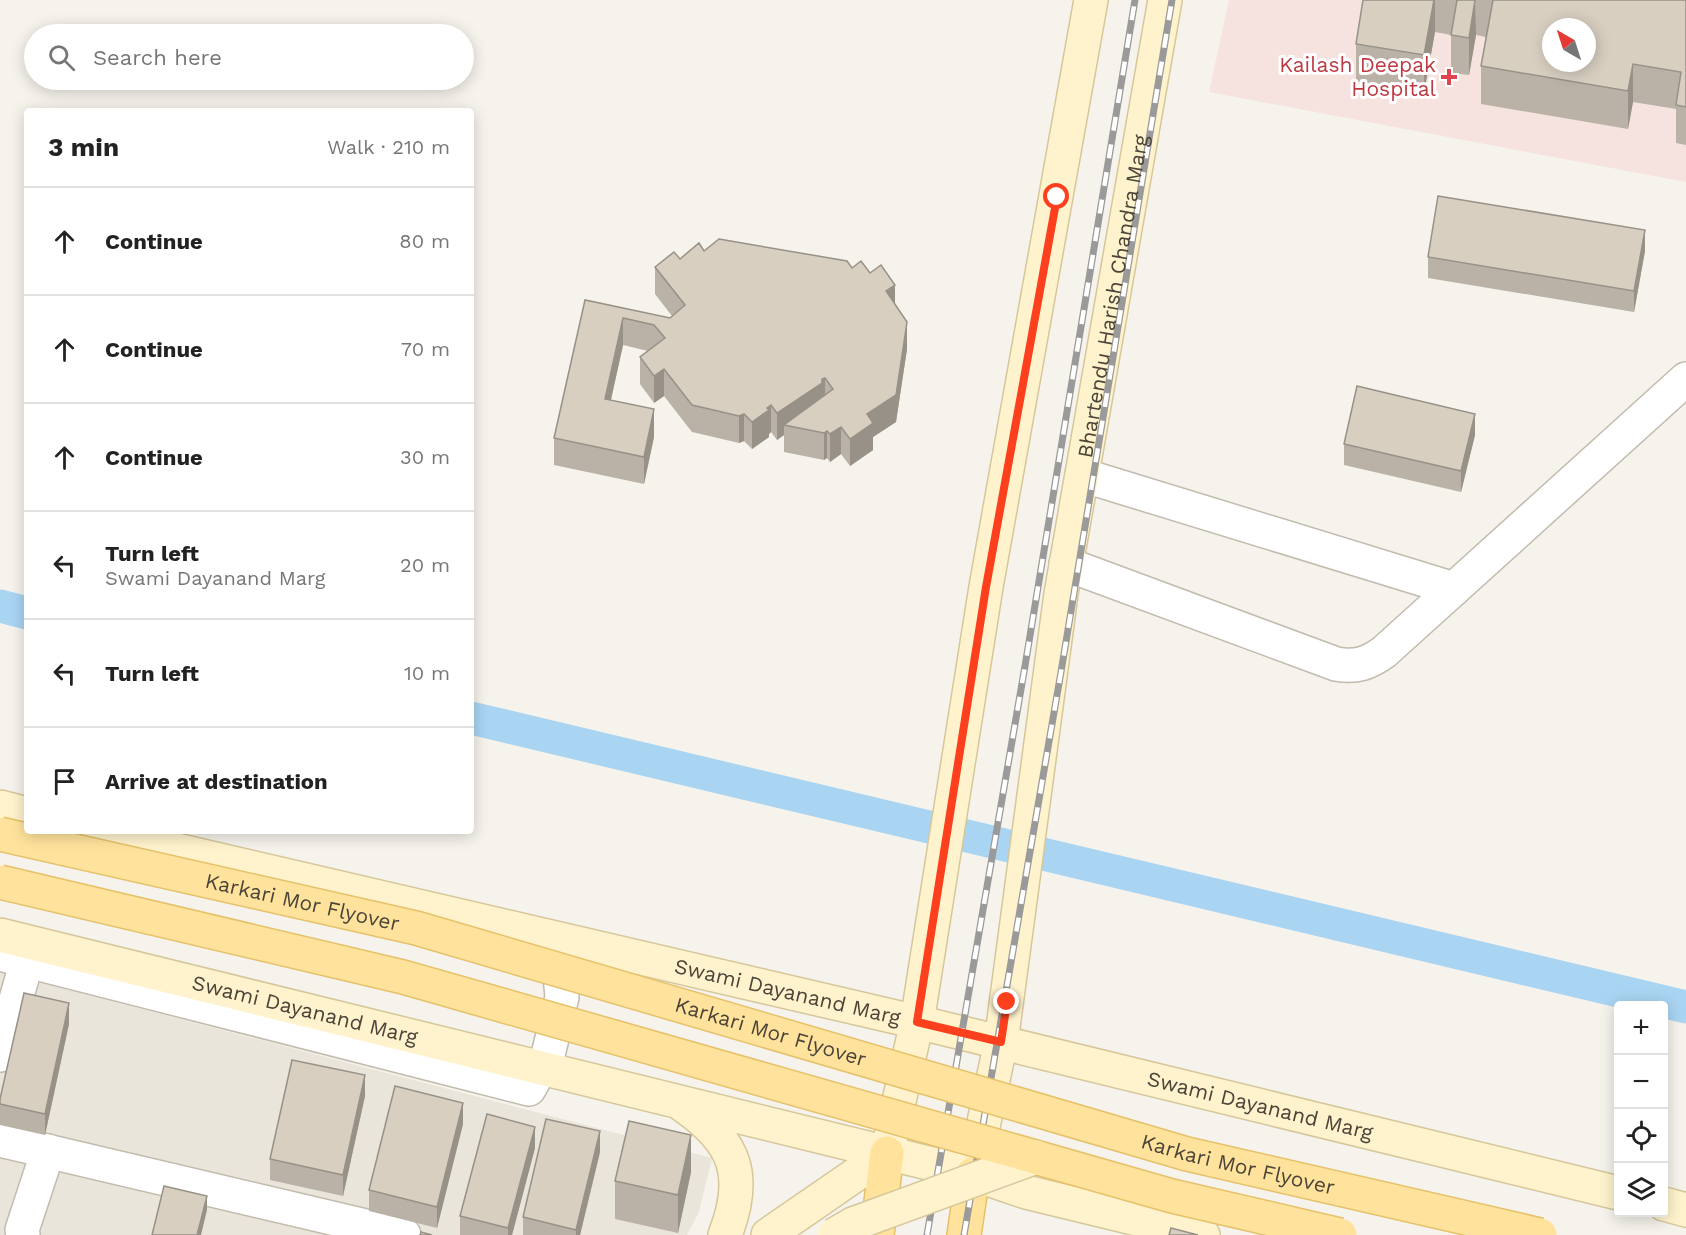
<!DOCTYPE html>
<html lang="en">
<head>
<meta charset="utf-8">
<style>
	body { margin:0; font-family:"Work Sans",sans-serif; background:#f6f6f6; color:#222 }
	.controls { position:absolute; right:18px; bottom:18px; display:grid; overflow:hidden; border-radius:6px; box-shadow:0 3px 15px #0003 }
	.controls button { width:54px; height:54px; display:grid; place-items:center; padding:0; border:0; border-bottom:2px solid #e0e0e0; background:#fff; color:#222; font:30px sans-serif }
	.compass { position:absolute; left:1542px; top:18px; width:54px; height:54px; border-radius:50%; background:#fff; box-shadow:0 3px 15px #0003; rotate:321deg }
	.stop { position:absolute; width:18px; height:18px; margin:-14px; border:4px solid #fc3f1d; border-radius:50%; background:#fff }
	.stop.end { background:#fc3f1d; border-color:#fff; box-shadow:0 2px 6px #0008 }
	.list { margin:0; padding:0; list-style:none }
	h2 { display:flex; justify-content:space-between; align-items:center; height:78px; margin:0; padding:0 24px; font-size:26px }
	h2 small { font-size:20px; font-weight:400; color:#767676 }
	.list li { display:grid; grid-template-columns:39px 1fr auto; gap:18px; align-items:center; box-sizing:border-box; height:108px; padding:0 24px; border-top:2px solid #e0e0e0 }
	.list b { display:block; font-size:22px; white-space:nowrap }
	.list p { margin:0; font-size:20px; white-space:nowrap; color:#767676 }
	.list em { font-size:20px; font-style:normal; color:#767676 }
	.icon { flex:none; width:33px; height:33px; fill:none; stroke:currentColor; stroke-width:2; stroke-linecap:round; stroke-linejoin:round }
	.map { position:relative; flex:none; width:1686px; height:1235px; overflow:hidden }
	.search { position:absolute; background:#fff; box-shadow:0 3px 15px #0003; left:24px; top:24px; width:450px; height:66px; display:flex; align-items:center; gap:15px; box-sizing:border-box; padding:0 21px; border-radius:33px; color:#767676; font-size:22px }
	.panel { position:absolute; background:#fff; box-shadow:0 3px 15px #0003; left:24px; top:108px; width:450px; height:726px; border-radius:6px }
	.map>svg:first-child { display:block }
</style>
</head>
<body>
<div class="map">
<svg width="1686" height="1235" viewBox="0 0 1686 1235">
	<rect width="100%" height="100%" fill="#f6f3ec"/>
	<!-- residential -->
	<path fill="#eae5da" d="M 0,972 L 712,1158 L 699,1212 L 687,1235 L 0,1235 Z"/>
	<!-- medical -->
	<path fill="#f6e3e0" fill-rule="evenodd" d="M 1229,0 L 1686,0 L 1686,182 L 1209,92 ZM 1551,27 L 1587,27 L 1587,63 L 1551,63 Z"/>
	<g fill="none" stroke-linecap="round" stroke-linejoin="round">
		<!-- canal -->
		<g stroke="#a9d4f2" stroke-width="33">
			<path d="M 0,606 L 27,613"/>
			<path d="M 471,718 L 1686,1007"/>
		</g>
		<defs>
			<g id="street">
				<path d="M 1082,475 L 1454,589"/>
				<path d="M 1066,564 L 1336,664 C 1356,668 1369,663 1384,652 L 1686,379"/>
				<path d="M 0,954 L 529,1089 L 548,1055 L 562,997 L 557,942"/>
				<path d="M 0,1055 L 27,961"/>
				<path d="M 0,1140 L 404,1235"/>
				<path d="M 23,1235 L 22,1230 L 48,1151"/>
			</g>
			<g id="secondary">
				<path d="M 0,807 L 27,814"/>
				<path id="s1" d="M 95,831 L 917,1022 L 1618,1193"/>
				<path id="s2" d="M 0,935 L 973,1174 L 1026,1192 L 1203,1235"/>
				<path d="M 684,1106 C 736,1142 748,1176 725,1235"/>
				<path d="M 889,1145 L 917,1022 L 986,587 L 1091,0"/>
				<path id="s3" d="M 974,1169 L 1001,1042 L 1061,594 L 1165,0"/>
				<path d="M 1664,1204 L 1686,1210"/>
				<path d="M 768,1235 L 887,1153"/>
			</g>
			<g id="primary">
				<path d="M 877,1235 L 887,1153"/>
				<path d="M 964,1235 L 973,1174"/>
			</g>
		</defs>
		<!-- street casing -->
		<use href="#street" stroke="#c2bbae" stroke-width="36"/>
		<!-- secondary casing -->
		<use href="#secondary" stroke="#d6c79b" stroke-width="36"/>
		<!-- primary casing -->
		<use href="#primary" stroke="#e6c16a" stroke-width="36"/>
		<!-- street -->
		<use href="#street" stroke="#fff" stroke-width="33"/>
		<!-- secondary -->
		<use href="#secondary" stroke="#fff3cd" stroke-width="33"/>
		<!-- primary -->
		<use href="#primary" stroke="#ffe39c" stroke-width="33"/>
		<defs>
			<g id="rail">
				<path d="M 927,1235 L 1025,666 L 1135,0"/>
				<path d="M 964,1235 L 1061,672 L 1172,0"/>
			</g>
		</defs>
		<!-- rail casing -->
		<use href="#rail" stroke="#9a9a9a" stroke-width="7"/>
		<!-- rail -->
		<use href="#rail" stroke="#fff" stroke-width="4.5" stroke-dasharray="14" stroke-linecap="butt"/>
		<defs>
			<path id="secondary-bridge" d="M 834,1235 L 853,1224 L 1036,1157"/>
			<g id="primary-bridge">
				<path id="s4" d="M 0,834 L 416,928 L 1187,1154 L 1540,1235"/>
				<path d="M 0,882 L 403,977 L 1172,1196 L 1340,1235"/>
			</g>
		</defs>
		<!-- secondary-bridge casing -->
		<use href="#secondary-bridge" stroke="#d6c79b" stroke-width="36" stroke-linecap="butt"/>
		<!-- primary-bridge casing -->
		<use href="#primary-bridge" stroke="#e6c16a" stroke-width="36" stroke-linecap="butt"/>
		<!-- secondary-bridge -->
		<use href="#secondary-bridge" stroke="#fff3cd" stroke-width="33"/>
		<!-- primary-bridge -->
		<use href="#primary-bridge" stroke="#ffe39c" stroke-width="33"/>
	</g>
	<!-- wall -->
	<g fill="#bab2a6">
		<path d="M 1363,0 L 1686,0 L 1686,145 L 1676,143 L 1676,109 L 1633,102 L 1628,129 L 1481,104 L 1481,66 L 1486,37 L 1476,35 L 1469,75 L 1451,73 L 1451,35 L 1435,32 L 1424,93 L 1356,81 L 1356,44 Z"/>
		<path d="M 704,251 L 852,268 L 870,273 L 895,304 L 907,349 L 896,422 L 873,437 L 873,450 L 850,466 L 841,454 L 830,462 L 827,458 L 824,460 L 784,452 L 784,435 L 777,440 L 771,432 L 769,434 L 769,437 L 752,449 L 744,441 L 739,443 L 692,432 L 664,396 L 654,403 L 640,384 L 640,357 L 648,351 L 623,345 L 611,400 L 654,437 L 644,484 L 554,465 L 554,438 L 585,300 L 670,318 L 672,316 L 655,294 L 655,267 Z"/>
		<path d="M 1645,251 L 1634,312 L 1428,278 L 1428,257 Z"/>
		<path d="M 1475,435 L 1461,492 L 1344,465 L 1344,444 Z"/>
		<path d="M 69,1024 L 45,1135 L 0,1125 L 0,1099 Z"/>
		<path d="M 365,1096 L 343,1196 L 270,1180 L 270,1159 Z"/>
		<path d="M 463,1124 L 437,1228 L 369,1211 L 369,1190 Z"/>
		<path d="M 535,1148 L 512,1235 L 460,1235 L 460,1216 Z"/>
		<path d="M 600,1152 L 580,1235 L 523,1235 L 523,1217 Z"/>
		<path d="M 691,1172 L 678,1233 L 615,1219 L 615,1181 Z"/>
	</g>
	<!-- shaded-wall -->
	<g fill="#979187">
		<path d="M 1434,0 L 1435,0 L 1435,32 L 1424,93 L 1424,55 Z"/>
		<path d="M 1475,0 L 1476,35 L 1469,75 L 1469,38 Z"/>
		<path d="M 1633,64 L 1633,102 L 1628,129 L 1628,91 Z"/>
		<path d="M 1645,230 L 1645,251 L 1634,312 L 1634,291 Z"/>
		<path d="M 895,285 L 895,313 L 886,291 Z"/>
		<path d="M 623,318 L 623,345 L 605,426 L 605,399 Z"/>
		<path d="M 907,322 L 907,349 L 896,422 L 873,437 L 873,450 L 850,466 L 850,439 Z"/>
		<path d="M 664,369 L 664,396 L 654,403 L 654,376 Z"/>
		<path d="M 825,378 L 825,405 L 784,425 L 784,435 L 777,440 L 777,413 Z"/>
		<path d="M 771,405 L 771,432 L 769,434 L 769,437 L 752,449 L 752,422 Z"/>
		<path d="M 654,409 L 654,437 L 644,484 L 644,457 Z"/>
		<path d="M 744,414 L 744,441 L 739,443 L 739,416 Z"/>
		<path d="M 1475,414 L 1475,435 L 1461,492 L 1461,471 Z"/>
		<path d="M 841,427 L 841,454 L 830,462 L 830,434 Z"/>
		<path d="M 827,431 L 827,458 L 824,460 L 824,433 Z"/>
		<path d="M 69,1003 L 69,1024 L 45,1135 L 45,1114 Z"/>
		<path d="M 365,1075 L 365,1096 L 343,1196 L 343,1175 Z"/>
		<path d="M 463,1103 L 463,1124 L 437,1228 L 437,1207 Z"/>
		<path d="M 535,1127 L 535,1148 L 512,1235 L 508,1235 L 508,1228 Z"/>
		<path d="M 600,1131 L 600,1152 L 580,1235 L 576,1235 L 576,1230 Z"/>
		<path d="M 691,1135 L 691,1172 L 678,1233 L 678,1195 Z"/>
		<path d="M 207,1196 L 207,1210 L 201,1235 L 197,1235 Z"/>
	</g>
	<!-- building -->
	<g fill="#d8cfc1" stroke="#979187" stroke-width="1.5" fill-rule="evenodd">
		<path d="M 1363,0 L 1434,0 L 1424,55 L 1356,44 Z"/>
		<path d="M 1457,0 L 1475,0 L 1469,38 L 1451,35 Z"/>
		<path d="M 1492,0 L 1686,0 L 1686,107 L 1676,105 L 1681,72 L 1633,64 L 1628,91 L 1481,66 L 1493,0 ZM 1551,27 L 1587,27 L 1587,63 L 1551,63 Z"/>
		<path d="M 1438,196 L 1645,230 L 1634,291 L 1428,257 Z"/>
		<path d="M 719,239 L 847,261 L 852,268 L 861,261 L 870,273 L 881,265 L 895,285 L 886,291 L 907,322 L 896,395 L 867,414 L 873,423 L 850,439 L 841,427 L 830,434 L 827,431 L 824,433 L 784,425 L 833,389 L 825,378 L 822,379 L 822,383 L 777,413 L 771,405 L 767,408 L 769,410 L 752,422 L 744,414 L 739,416 L 692,405 L 664,369 L 654,376 L 640,357 L 665,338 L 654,325 L 623,318 L 605,399 L 654,409 L 644,457 L 554,438 L 585,300 L 670,318 L 685,305 L 655,267 L 674,252 L 680,259 L 699,243 L 704,251 Z"/>
		<path d="M 1357,386 L 1475,414 L 1461,471 L 1344,444 Z"/>
		<path d="M 24,993 L 69,1003 L 45,1114 L 0,1104 L 0,1099 Z"/>
		<path d="M 292,1060 L 365,1075 L 343,1175 L 270,1159 Z"/>
		<path d="M 395,1086 L 463,1103 L 437,1207 L 369,1190 Z"/>
		<path d="M 487,1114 L 535,1127 L 508,1228 L 460,1216 Z"/>
		<path d="M 546,1119 L 600,1131 L 576,1230 L 523,1217 Z"/>
		<path d="M 629,1121 L 691,1135 L 678,1195 L 615,1181 Z"/>
		<path d="M 164,1186 L 207,1196 L 197,1235 L 152,1235 Z"/>
		<path d="M 1171,1228 L 1198,1235 L 1169,1235 Z"/>
		<path d="M 421,1232 L 432,1235 L 420,1235 Z"/>
	</g>
	<g fill="none" stroke-linecap="round" stroke-linejoin="round">
		<!-- route -->
		<path stroke="#fc3f1d" stroke-width="8" d="M 1007,1002 L 1001,1042 L 917,1022 L 986,587 L 1057,197"/>
	</g>
	<!-- markers -->
	<path fill="#e0444e" stroke="#fff" stroke-width="2" d="M1446 68h6v6h6v6h-6v6h-6v-6h-6v-6h6z"/>
	<g text-anchor="middle" stroke-width="6" stroke-linejoin="round" paint-order="stroke">
		<!-- health labels -->
		<g font-size="21" fill="#be3a42" stroke="#fff" text-anchor="end">
			<text x="1436" y="72">Kailash Deepak<tspan x="1436" dy="24">Hospital</tspan></text>
		</g>
		<!-- street labels -->
		<g font-size="21" fill="#4b4439" stroke="#fff">
			<text dy="7" stroke="none"><textPath href="#s3" startOffset="884">Bhartendu Harish Chandra Marg</textPath></text>
			<text dy="7" stroke="none"><textPath href="#s4" startOffset="310">Karkari Mor Flyover</textPath></text>
			<text dy="7" stroke="none"><textPath href="#s1" startOffset="711">Swami Dayanand Marg</textPath></text>
			<text dy="7" stroke="none"><textPath href="#s2" startOffset="314">Swami Dayanand Marg</textPath></text>
			<text dy="7" stroke="none"><textPath href="#s4" startOffset="796">Karkari Mor Flyover</textPath></text>
			<text dy="7" stroke="none"><textPath href="#s1" startOffset="1197">Swami Dayanand Marg</textPath></text>
			<text dy="7" stroke="none"><textPath href="#s4" startOffset="1282">Karkari Mor Flyover</textPath></text>
		</g>
	</g>
</svg>
<div class="controls">
<button>+</button>
<button>−</button>
<button><svg class="icon" aria-label="locate" viewBox="0 0 24 24"><circle cx="12" cy="12" r="6"/><path d="M12 2v4M12 18v4M2 12h4M18 12h4"/></svg></button>
<button><svg class="icon" aria-label="layers" viewBox="0 0 24 24"><path d="M12 4l9 5-9 5-9-5zM3 14l9 5 9-5"/></svg></button>
</div>
<svg class="compass" viewBox="-18 -18 36 36"><path d="M0-13l5 13h-10z" fill="#e53935"/><path d="M0 13l5-13h-10z" fill="#767676"/></svg>
<div class="stop" style="left:1057px;top:197px"></div>
<div class="stop end" style="left:1007px;top:1002px"></div>
<div class="search"><svg class="icon" aria-label="search" viewBox="0 0 24 24"><circle cx="10" cy="10" r="6"/><path d="M15 15l6 6"/></svg>Search here</div>
<section class="panel">
<h2>3 min<small>Walk · 210 m</small></h2>
<ul class="list">
<li><svg class="icon" aria-label="ahead" viewBox="0 0 24 24"><path d="M12 20V5M6 11l6-6 6 6"/></svg><div><b>Continue</b></div><em>80 m</em></li>
<li><svg class="icon" aria-label="ahead" viewBox="0 0 24 24"><path d="M12 20V5M6 11l6-6 6 6"/></svg><div><b>Continue</b></div><em>70 m</em></li>
<li><svg class="icon" aria-label="ahead" viewBox="0 0 24 24"><path d="M12 20V5M6 11l6-6 6 6"/></svg><div><b>Continue</b></div><em>30 m</em></li>
<li><svg class="icon" aria-label="left" viewBox="0 0 24 24"><path d="M17 20v-9H6M10 6l-5 5 5 5"/></svg><div><b>Turn left</b><p>Swami Dayanand Marg</p></div><em>20 m</em></li>
<li><svg class="icon" aria-label="left" viewBox="0 0 24 24"><path d="M17 20v-9H6M10 6l-5 5 5 5"/></svg><div><b>Turn left</b></div><em>10 m</em></li>
<li><svg class="icon" aria-label="arrive" viewBox="0 0 24 24"><path d="M6 21V4h12l-3 4 3 4H6"/></svg><div><b>Arrive at destination</b></div></li>
</ul>
</section>
</div>
</body>
</html>
